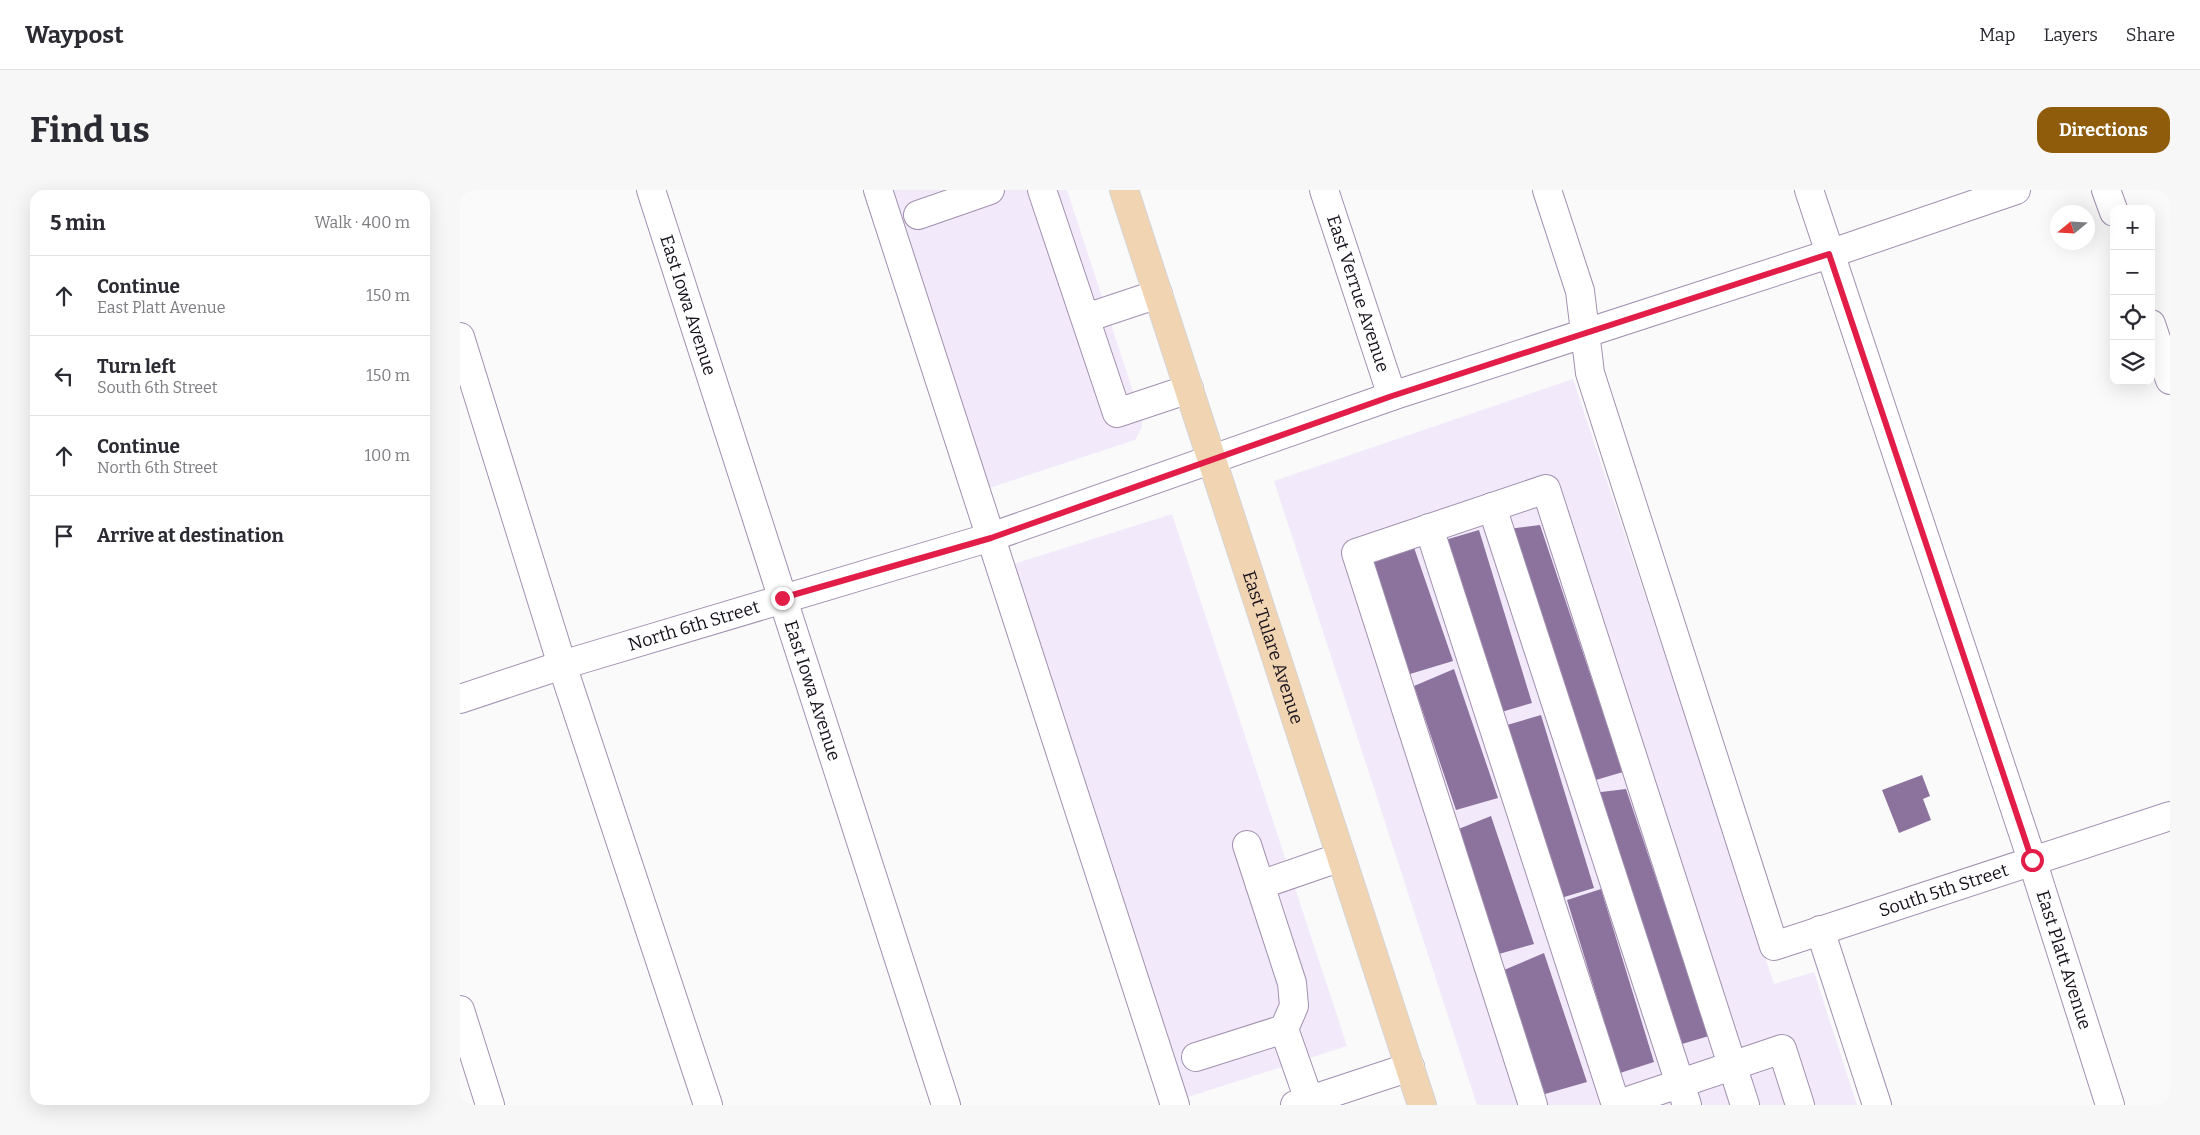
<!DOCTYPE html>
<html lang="en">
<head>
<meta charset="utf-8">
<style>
	body { margin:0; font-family:Bitter,serif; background:#f7f7f7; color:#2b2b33 }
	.controls { position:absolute; right:15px; top:15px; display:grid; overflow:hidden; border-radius:10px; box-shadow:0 5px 20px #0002 }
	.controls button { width:45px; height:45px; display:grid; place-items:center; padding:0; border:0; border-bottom:1px solid #e1e1e2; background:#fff; color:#2b2b33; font:25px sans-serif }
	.compass { position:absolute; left:1590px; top:15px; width:45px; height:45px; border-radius:50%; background:#fff; box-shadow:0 5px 20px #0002; rotate:252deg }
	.stop { position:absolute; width:15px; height:15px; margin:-11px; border:4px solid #e11d48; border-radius:50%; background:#fff }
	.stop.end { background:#e11d48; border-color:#fff; box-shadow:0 1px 5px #0008 }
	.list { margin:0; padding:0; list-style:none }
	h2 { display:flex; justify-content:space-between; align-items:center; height:65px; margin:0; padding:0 20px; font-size:21px }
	h2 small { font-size:16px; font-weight:400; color:#7c7c81 }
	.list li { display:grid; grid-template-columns:32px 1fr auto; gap:15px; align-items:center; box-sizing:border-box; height:80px; padding:0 20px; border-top:1px solid #e1e1e2 }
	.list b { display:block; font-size:19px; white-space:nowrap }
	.list p { margin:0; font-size:16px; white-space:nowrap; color:#7c7c81 }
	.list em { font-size:16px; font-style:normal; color:#7c7c81 }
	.icon { flex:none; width:28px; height:28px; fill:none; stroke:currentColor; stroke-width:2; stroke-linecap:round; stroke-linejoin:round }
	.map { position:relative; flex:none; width:1710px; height:915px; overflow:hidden; border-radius:15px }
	header { display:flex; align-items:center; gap:30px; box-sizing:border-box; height:70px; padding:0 25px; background:#fff; border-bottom:1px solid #e1e1e2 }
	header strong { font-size:24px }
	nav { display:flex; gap:28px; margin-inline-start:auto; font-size:18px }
	.intro { display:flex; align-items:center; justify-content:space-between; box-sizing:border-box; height:120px; padding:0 30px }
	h1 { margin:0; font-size:35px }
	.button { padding:12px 22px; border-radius:15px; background:#8f5c0c; color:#fff; font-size:18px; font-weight:700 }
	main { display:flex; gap:30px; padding:0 30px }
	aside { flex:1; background:#fff; border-radius:15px; box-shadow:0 5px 20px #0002 }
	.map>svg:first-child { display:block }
</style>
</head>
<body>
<header>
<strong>Waypost</strong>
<nav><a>Map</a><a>Layers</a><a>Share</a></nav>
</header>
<div class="intro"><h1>Find us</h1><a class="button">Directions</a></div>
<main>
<aside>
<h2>5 min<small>Walk · 400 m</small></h2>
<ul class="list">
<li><svg class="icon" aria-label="ahead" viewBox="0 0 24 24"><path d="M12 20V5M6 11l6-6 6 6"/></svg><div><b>Continue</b><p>East Platt Avenue</p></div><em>150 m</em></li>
<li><svg class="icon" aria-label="left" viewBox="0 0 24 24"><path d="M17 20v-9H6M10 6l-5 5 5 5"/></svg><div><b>Turn left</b><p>South 6th Street</p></div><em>150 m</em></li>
<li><svg class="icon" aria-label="ahead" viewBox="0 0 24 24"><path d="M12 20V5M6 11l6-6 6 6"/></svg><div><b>Continue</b><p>North 6th Street</p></div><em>100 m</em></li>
<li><svg class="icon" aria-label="arrive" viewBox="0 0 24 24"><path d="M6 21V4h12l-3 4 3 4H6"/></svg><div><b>Arrive at destination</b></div></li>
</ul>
</aside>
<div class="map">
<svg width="1710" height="915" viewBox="0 0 1710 915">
	<rect width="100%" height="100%" fill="#fafafa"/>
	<!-- built -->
	<g fill="#f2e9fa">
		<path d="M 431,0 L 607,0 L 682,229 L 682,237 L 675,250 L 529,298 Z"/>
		<path d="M 1113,189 L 1314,794 L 1354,782 L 1397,915 L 1017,915 L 814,291 Z"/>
		<path d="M 712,324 L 887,856 L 728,907 L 554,374 Z"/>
	</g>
	<!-- building -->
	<g fill="#8c739e">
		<path d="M 1080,335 L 1163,582 L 1129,592 L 1048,339 Z"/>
		<path d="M 1019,340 L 1072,513 L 1038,523 L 985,350 Z"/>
		<path d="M 949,343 L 993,471 L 950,484 L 909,360 Z"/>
		<path d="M 994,479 L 1038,608 L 996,620 L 954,496 Z"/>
		<path d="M 1081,525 L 1134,698 L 1101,708 L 1047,535 Z"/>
		<path d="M 1462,585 L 1470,606 L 1463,609 L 1471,630 L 1439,643 L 1422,600 Z"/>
		<path d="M 1166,599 L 1249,846 L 1215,856 L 1133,603 Z"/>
		<path d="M 1031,626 L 1074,754 L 1032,766 L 991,642 Z"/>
		<path d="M 1141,699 L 1194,872 L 1160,883 L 1107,710 Z"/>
		<path d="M 1084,763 L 1127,892 L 1085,904 L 1044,780 Z"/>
	</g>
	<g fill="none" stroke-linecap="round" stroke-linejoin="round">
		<defs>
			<g id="minor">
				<path id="s1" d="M 191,0 L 486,915"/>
				<path d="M 418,0 L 715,915"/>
				<path d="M 582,0 L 657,223 L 729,199"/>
				<path id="s2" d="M 864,0 L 932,206"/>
				<path id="s3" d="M 1087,0 L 1120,101 L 1130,183 L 1314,756 L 1710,626"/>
				<path id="s4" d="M 1349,0 L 1572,670 L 1650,915"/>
				<path d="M 1646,0 L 1654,22"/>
				<path d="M 458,25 L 530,0"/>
				<path d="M 626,128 L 698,104"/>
				<path d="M 1691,134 L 1710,190"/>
				<path d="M 0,147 L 102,475 L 248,915"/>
				<path d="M 1032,317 L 1227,915"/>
				<path d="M 969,338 L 1156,915"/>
				<path id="s5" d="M 0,509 L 102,475 L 531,347 L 932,206 L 1369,64 L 1556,0"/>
				<path d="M 787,655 L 832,793 L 834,816 L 824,839"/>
				<path d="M 800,695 L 881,667"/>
				<path d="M 1360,740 L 1417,915"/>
				<path d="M 0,820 L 30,915"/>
				<path d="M 736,867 L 824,839 L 849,910"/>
				<path d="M 835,915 L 950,877"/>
				<path d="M 1073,915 L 896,363 L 1086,299 L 1285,915"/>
				<path d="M 1156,915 L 1322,859 L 1340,915"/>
			</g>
			<g id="major">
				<path id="s6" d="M 664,0 L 962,915"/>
			</g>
		</defs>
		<!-- minor casing -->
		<use href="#minor" stroke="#a190af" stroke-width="30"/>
		<!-- major casing -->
		<use href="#major" stroke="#d5d4d6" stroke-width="30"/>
		<!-- minor -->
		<use href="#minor" stroke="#fff" stroke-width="28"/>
		<!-- major -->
		<use href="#major" stroke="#f1d4b2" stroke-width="28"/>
	</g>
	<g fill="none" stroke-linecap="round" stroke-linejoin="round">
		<!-- route -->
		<path stroke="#e11d48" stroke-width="6" d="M 322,408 L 531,348 L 932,206 L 1369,64 L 1572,670"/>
	</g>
	<g text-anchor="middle" stroke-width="4" stroke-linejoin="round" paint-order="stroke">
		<!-- street labels -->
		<g font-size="18" fill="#17111c" stroke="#fff">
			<text dy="6" stroke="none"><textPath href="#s2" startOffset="109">East Verrue Avenue</textPath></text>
			<text dy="6" stroke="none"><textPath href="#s1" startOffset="121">East Iowa Avenue</textPath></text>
			<text dy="6" stroke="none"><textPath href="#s5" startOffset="245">North 6th Street</textPath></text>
			<text dy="6" stroke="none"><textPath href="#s6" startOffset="481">East Tulare Avenue</textPath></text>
			<text dy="6" stroke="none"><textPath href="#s1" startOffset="526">East Iowa Avenue</textPath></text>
			<text dy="6" stroke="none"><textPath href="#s3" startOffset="969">South 5th Street</textPath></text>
			<text dy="6" stroke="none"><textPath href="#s4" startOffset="811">East Platt Avenue</textPath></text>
		</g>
	</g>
</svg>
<div class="controls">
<button>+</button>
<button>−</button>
<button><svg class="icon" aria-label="locate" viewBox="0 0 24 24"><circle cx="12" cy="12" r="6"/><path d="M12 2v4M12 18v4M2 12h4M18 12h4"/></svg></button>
<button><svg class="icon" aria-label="layers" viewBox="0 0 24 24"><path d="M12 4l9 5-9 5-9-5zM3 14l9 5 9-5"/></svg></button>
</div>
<svg class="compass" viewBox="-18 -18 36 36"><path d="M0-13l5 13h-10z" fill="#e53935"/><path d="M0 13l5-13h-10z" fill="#7c7c81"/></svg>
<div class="stop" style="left:1572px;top:670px"></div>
<div class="stop end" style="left:322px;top:408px"></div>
</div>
</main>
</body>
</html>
